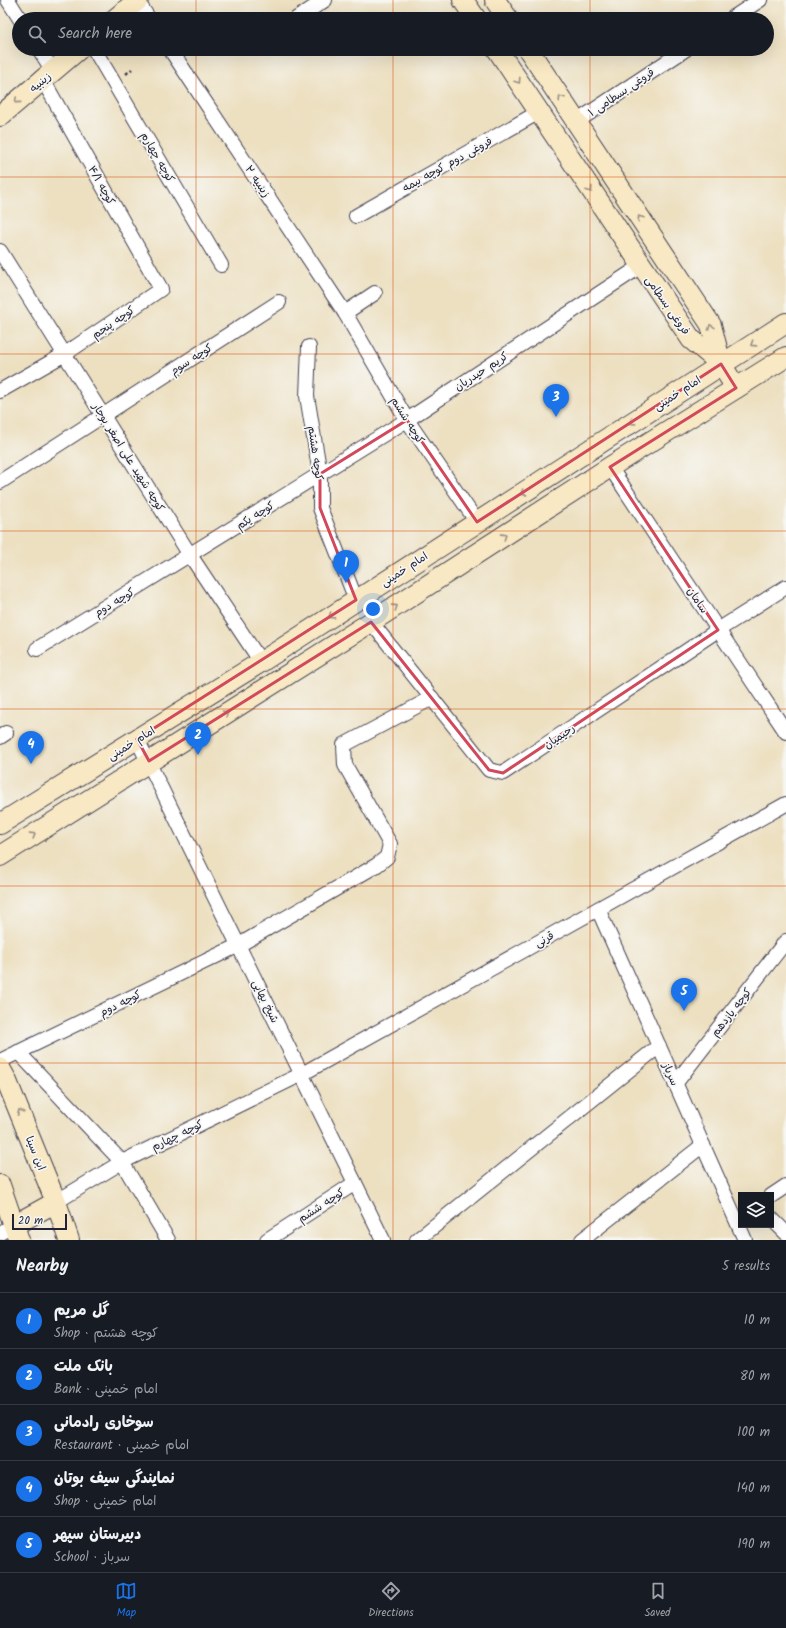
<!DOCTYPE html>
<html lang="en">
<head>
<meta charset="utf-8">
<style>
	body { margin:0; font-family:Kalam,"Playpen Sans Arabic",sans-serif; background:#242831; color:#f1f3f6 }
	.controls { position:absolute; right:12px; bottom:12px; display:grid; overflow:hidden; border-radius:0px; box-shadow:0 4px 16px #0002 }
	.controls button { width:36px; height:36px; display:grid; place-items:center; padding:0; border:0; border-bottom:1px solid #363941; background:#171b24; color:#f1f3f6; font:20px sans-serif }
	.scale { position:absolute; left:12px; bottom:10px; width:55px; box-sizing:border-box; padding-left:4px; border:2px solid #22223b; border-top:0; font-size:11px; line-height:14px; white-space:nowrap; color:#22223b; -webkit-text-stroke:3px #f6f6f2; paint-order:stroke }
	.you { position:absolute; left:373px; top:609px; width:14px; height:14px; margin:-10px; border:3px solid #fff; border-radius:50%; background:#1a73e8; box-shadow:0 0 0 6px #1a73e833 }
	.badge { display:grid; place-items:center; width:26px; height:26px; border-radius:50%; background:#1a73e8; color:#fff; font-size:13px; font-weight:700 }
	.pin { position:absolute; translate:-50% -33px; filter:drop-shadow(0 1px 2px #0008) }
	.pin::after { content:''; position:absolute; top:21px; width:14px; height:12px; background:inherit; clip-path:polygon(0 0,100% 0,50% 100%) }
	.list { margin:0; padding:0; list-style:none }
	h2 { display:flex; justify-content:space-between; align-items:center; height:52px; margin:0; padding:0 16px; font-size:17px }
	h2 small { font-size:13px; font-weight:400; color:#9ea1a6 }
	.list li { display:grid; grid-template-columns:26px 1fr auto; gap:12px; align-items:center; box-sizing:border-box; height:56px; padding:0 16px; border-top:1px solid #363941 }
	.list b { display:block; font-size:15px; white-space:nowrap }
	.list p { margin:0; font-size:13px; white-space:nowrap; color:#9ea1a6 }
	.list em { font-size:13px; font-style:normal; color:#9ea1a6 }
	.icon { flex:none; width:22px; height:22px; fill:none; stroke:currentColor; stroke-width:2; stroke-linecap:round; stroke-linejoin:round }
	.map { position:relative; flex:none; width:786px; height:1240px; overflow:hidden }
	.search { position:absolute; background:#171b24; box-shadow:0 4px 16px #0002; left:12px; right:12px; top:12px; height:44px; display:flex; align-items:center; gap:10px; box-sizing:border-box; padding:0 14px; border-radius:22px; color:#9ea1a6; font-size:15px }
	.sheet { height:332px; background:#171b24 }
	nav { display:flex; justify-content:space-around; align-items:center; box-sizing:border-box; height:56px; border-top:1px solid #363941; background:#171b24; font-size:11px; color:#9ea1a6 }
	nav a { display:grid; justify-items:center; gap:2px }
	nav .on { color:#1a73e8 }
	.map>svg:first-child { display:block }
</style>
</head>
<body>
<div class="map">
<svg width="786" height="1240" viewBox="0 0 786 1240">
	<rect width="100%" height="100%" fill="#f6f6f2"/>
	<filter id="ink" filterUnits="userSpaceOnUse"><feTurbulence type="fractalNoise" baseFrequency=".025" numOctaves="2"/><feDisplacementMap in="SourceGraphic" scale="8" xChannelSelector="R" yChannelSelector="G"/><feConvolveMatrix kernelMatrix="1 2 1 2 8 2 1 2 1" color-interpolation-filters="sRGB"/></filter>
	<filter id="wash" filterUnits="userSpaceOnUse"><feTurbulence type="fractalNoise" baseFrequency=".012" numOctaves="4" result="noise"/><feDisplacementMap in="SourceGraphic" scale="16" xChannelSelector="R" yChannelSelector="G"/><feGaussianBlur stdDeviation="0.9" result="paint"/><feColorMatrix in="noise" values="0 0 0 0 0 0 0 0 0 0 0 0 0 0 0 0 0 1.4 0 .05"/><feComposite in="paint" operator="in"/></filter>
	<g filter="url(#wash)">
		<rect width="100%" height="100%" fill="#ede0c1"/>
	</g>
	<g filter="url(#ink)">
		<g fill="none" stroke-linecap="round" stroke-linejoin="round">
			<defs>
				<g id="street">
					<path d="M 8,0 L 20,19"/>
					<path d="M 137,1 L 149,19"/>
					<path d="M 296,19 L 325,0"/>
					<path d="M 731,19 L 760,0"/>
					<path d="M 39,49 L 53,71"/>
					<path d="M 94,49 L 221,265"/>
					<path d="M 170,49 L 345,313 L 407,420 L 477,522"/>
					<path d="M 576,122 L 686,49"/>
					<path d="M 356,216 L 539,112"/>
					<path d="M 0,251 L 190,555 L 261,662"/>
					<path d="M 345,313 L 375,293"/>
					<path d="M 309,347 L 307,396 L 320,474 L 320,508 L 356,600"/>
					<path d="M 0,391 L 65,354 L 161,289 L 43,80"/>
					<path d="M 610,467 L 786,732"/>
					<path d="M 0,482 L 279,302"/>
					<path d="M 371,622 L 489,770 L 503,773 L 718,630 L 786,587"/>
					<path d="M 37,649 L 407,420 L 641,266"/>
					<path d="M 0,737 L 6,733"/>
					<path d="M 137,739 L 383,1240"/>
					<path d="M 598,909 L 745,1240"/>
					<path d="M 18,1052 L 122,1162 L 168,1240"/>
					<path d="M 0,1061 L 239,945 L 377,865 L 387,857 L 390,844 L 345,765 L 344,745 L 432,698"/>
					<path d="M 675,1084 L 786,941"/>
					<path d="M 771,1196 L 786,1186"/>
					<path d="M 56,1202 L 122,1162 L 302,1074 L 786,804"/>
					<path d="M 771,1218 L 786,1233"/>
					<path d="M 0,1233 L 14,1225"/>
					<path d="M 267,1240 L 355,1183"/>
					<path d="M 417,1240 L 659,1046"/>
					<path d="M 582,1240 L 703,1145"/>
				</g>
				<g id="secondary">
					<path d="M 463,0 L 476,19"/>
					<path d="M 495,0 L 508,19"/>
					<path d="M 115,19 L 138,0"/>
					<path d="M 497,49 L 691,339 L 721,364"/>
					<path d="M 528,49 L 711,325 L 721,364 L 736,388"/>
					<path d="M 0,116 L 79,49"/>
					<path d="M 0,824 L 261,662 L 786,323"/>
					<path d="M 0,856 L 371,622 L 610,467 L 786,357"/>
					<path d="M 0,1068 L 6,1079 L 56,1202 L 69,1240"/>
					<path d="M 0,1185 L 19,1240"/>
					<path d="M 14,1225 L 56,1202"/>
				</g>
			</defs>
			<!-- street casing -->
			<use href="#street" stroke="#403e4f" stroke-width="16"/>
			<!-- secondary casing -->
			<use href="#secondary" stroke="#403e4f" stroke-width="22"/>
			<!-- path -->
			<path stroke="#403e4f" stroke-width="2.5" stroke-dasharray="3 3" stroke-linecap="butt" d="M 126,74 L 132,69"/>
			<!-- street -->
			<use href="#street" stroke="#fff" stroke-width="14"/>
			<!-- secondary -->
			<use href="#secondary" stroke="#f8e8c3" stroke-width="20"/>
		</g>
		<!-- one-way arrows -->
		<defs><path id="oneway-chevron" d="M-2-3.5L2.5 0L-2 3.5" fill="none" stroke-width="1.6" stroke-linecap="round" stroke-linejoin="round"/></defs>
		<g stroke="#988f86">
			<use href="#oneway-chevron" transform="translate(518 81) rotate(56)"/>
			<use href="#oneway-chevron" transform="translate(561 98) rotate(-124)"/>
			<use href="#oneway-chevron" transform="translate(17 101) rotate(140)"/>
			<use href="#oneway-chevron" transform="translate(590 190) rotate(57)"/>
			<use href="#oneway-chevron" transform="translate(640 218) rotate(-124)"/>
			<use href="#oneway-chevron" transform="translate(711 327) rotate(-111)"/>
			<use href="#oneway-chevron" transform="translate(753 344) rotate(147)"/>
			<use href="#oneway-chevron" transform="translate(632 422) rotate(147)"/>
			<use href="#oneway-chevron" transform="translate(523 493) rotate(147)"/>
			<use href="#oneway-chevron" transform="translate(504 536) rotate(-33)"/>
			<use href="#oneway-chevron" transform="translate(395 607) rotate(-33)"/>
			<use href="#oneway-chevron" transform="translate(331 616) rotate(147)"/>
			<use href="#oneway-chevron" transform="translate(226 713) rotate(-32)"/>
			<use href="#oneway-chevron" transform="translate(33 835) rotate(-32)"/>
			<use href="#oneway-chevron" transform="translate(20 1112) rotate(-112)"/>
		</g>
	</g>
	<!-- marked area -->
	<path fill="none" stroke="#d1495b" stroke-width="3" stroke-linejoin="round" d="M 721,364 L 736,388 L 610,467 L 718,630 L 503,773 L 489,770 L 371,622 L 149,761 L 137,739 L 356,600 L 320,508 L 320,474 L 407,420 L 477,522 Z"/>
	<!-- grid -->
	<path fill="none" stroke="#d45411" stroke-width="1" stroke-opacity="0.55" d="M 196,0 L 196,19M 393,0 L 393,19M 590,0 L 590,19M 196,49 L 196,1240M 393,49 L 393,1240M 590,49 L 590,1240M 0,177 L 786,177M 0,354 L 786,354M 0,531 L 786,531M 0,709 L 786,709M 0,886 L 786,886M 0,1063 L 786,1063"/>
	<g text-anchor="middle" stroke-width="3.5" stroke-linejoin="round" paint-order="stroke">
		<!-- street labels -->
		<g font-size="11" fill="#22223b" stroke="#f6f6f2">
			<text transform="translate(40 82) rotate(-40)" y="4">زینبیه</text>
			<text transform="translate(621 92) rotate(-34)" y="4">فروغی بسطامی ۱</text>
			<text transform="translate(158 157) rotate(60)" y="4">کوچه چهارم</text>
			<text transform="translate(447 164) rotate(-29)" y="4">فروغی دوم کوچه بیمه</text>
			<text transform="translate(258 181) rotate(56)" y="4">زینبیه ۲</text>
			<text transform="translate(102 185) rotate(61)" y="4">کوچه ۴/۱</text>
			<text transform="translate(668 305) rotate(55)" y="4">فروغی بسطامی</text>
			<text transform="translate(113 322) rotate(-34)" y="4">کوچه پنجم</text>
			<text transform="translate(191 359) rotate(-33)" y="4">کوچه سوم</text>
			<text transform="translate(481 371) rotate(-33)" y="4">کریم حیدریان</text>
			<text transform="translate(677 393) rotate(-33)" y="4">امام خمینی</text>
			<text transform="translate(408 420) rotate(58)" y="4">کوچه ششم</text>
			<text transform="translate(316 453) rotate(82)" y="4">کوچه هشتم</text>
			<text transform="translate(129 457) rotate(58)" y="4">کوچه شهید علی اصغر بوجار</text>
			<text transform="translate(255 515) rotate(-32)" y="4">کوچه یکم</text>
			<text transform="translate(404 569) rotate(-33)" y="4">امام خمینی</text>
			<text transform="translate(698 600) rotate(56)" y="4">سامان</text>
			<text transform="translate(114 602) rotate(-31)" y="4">کوچه دوم</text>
			<text transform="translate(559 736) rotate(-34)" y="4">رحیمیان</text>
			<text transform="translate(131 743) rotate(-32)" y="4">امام خمینی</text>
			<text transform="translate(544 939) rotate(-29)" y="4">قرنی</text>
			<text transform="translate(266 1001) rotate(64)" y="4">شیخ بهایی</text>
			<text transform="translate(120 1003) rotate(-26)" y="4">کوچه دوم</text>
			<text transform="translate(731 1012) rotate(-52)" y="4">کوچه یازدهم</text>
			<text transform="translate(671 1074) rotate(66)" y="4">سرباز</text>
			<text transform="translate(177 1135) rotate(-26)" y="4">کوچه چهارم</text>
			<text transform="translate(36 1153) rotate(68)" y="4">ابن سینا</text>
			<text transform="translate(321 1205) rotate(-33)" y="4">کوچه ششم</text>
		</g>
	</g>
</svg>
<div class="controls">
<button><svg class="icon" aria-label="layers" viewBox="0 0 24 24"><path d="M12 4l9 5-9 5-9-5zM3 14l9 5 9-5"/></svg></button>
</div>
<div class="scale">20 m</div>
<div class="you"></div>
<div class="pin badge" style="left:346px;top:583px">1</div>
<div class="pin badge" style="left:198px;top:755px">2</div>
<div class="pin badge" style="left:556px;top:417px">3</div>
<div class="pin badge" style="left:31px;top:764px">4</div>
<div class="pin badge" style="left:684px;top:1011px">5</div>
<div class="search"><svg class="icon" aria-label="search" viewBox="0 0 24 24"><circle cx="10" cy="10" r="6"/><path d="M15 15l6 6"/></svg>Search here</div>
</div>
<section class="sheet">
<h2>Nearby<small>5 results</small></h2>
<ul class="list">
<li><span class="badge">1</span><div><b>گل مریم</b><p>Shop · کوچه هشتم</p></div><em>10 m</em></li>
<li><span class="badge">2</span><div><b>بانک ملت</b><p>Bank · امام خمینی</p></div><em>80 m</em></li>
<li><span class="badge">3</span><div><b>سوخاری رادمانی</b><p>Restaurant · امام خمینی</p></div><em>100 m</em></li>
<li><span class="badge">4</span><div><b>نمایندگی سیف بوتان</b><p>Shop · امام خمینی</p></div><em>140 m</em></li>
<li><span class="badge">5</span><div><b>دبیرستان سپهر</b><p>School · سرباز</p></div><em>190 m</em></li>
</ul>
</section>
<nav>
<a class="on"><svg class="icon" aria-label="map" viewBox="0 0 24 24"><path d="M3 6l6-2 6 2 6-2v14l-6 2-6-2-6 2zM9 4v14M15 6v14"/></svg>Map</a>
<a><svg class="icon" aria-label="directions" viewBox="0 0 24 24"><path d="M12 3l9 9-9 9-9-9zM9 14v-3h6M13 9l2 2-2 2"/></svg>Directions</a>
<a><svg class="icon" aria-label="saved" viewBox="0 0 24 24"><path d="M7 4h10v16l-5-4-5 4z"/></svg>Saved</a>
</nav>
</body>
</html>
